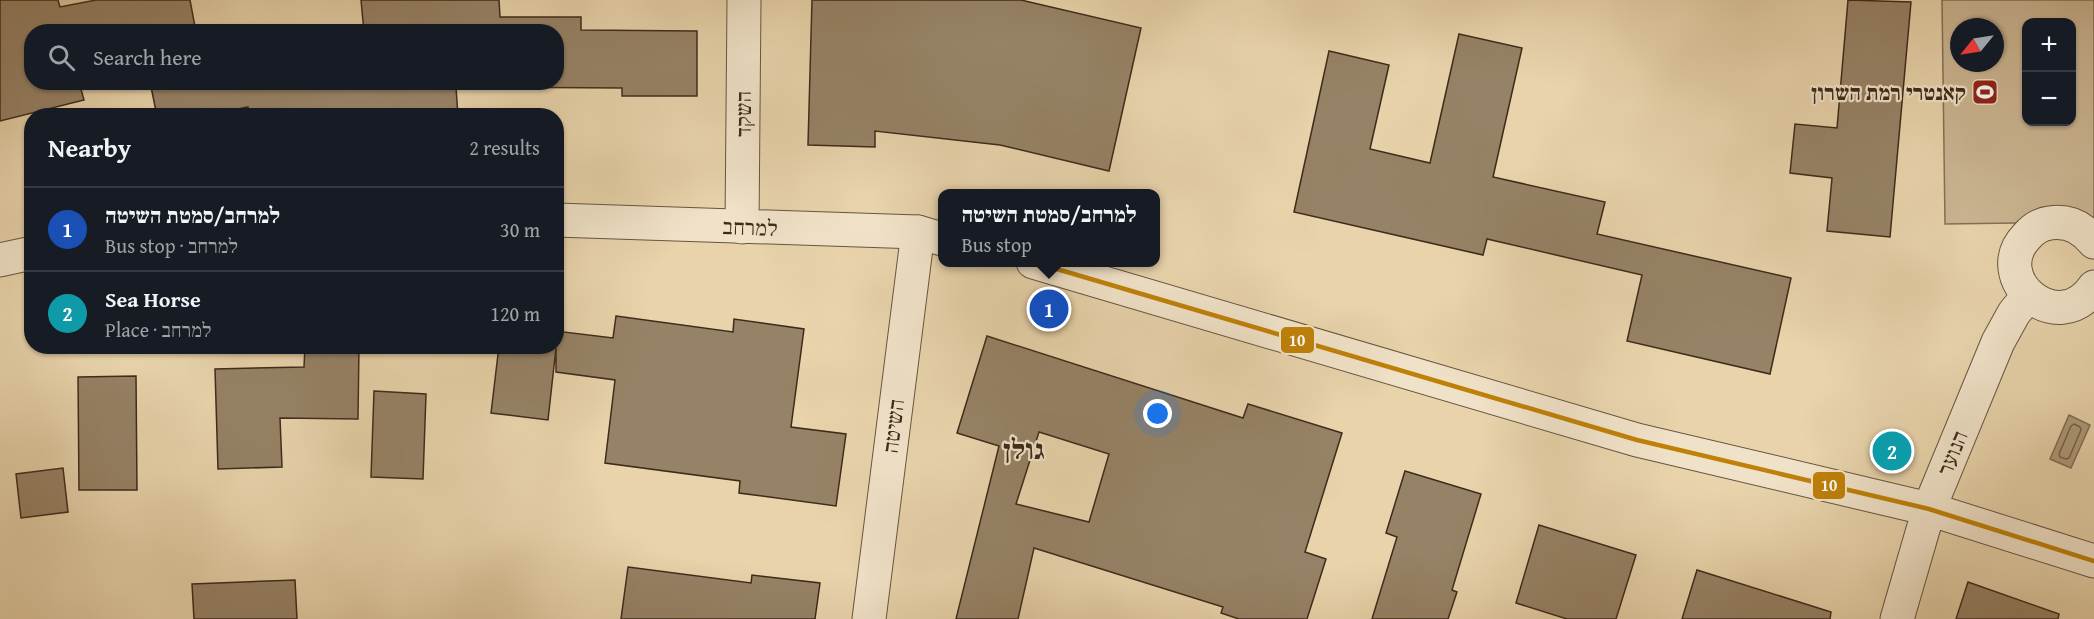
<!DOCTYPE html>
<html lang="en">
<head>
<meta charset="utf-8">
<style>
	body { margin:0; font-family:"Gentium Book Plus","Frank Ruhl Libre",serif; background:#20242c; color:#f1f3f6 }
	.controls { position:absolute; right:18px; top:18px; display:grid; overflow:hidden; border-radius:12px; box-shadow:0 2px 4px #0004 }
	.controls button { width:54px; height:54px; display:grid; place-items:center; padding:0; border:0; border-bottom:2px solid #363941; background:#171b24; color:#f1f3f6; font:30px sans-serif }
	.compass { position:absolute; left:1950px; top:18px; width:54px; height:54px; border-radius:50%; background:#171b24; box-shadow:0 2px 4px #0004; rotate:240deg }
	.you { position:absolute; left:1158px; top:414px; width:21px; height:21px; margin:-15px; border:4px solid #fff; border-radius:50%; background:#1a73e8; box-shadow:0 0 0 9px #1a73e833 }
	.badge { display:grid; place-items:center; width:39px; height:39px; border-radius:50%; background:#c59692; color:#fff; font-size:20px; font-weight:700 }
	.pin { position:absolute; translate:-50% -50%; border:3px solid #fff; box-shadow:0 2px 6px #0006 }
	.popup { position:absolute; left:938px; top:189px; width:222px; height:78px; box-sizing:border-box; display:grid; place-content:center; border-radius:12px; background:#171b24; filter:drop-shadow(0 2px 4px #0005); font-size:20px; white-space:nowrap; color:#9ea1a6 }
	.popup b { font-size:22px; color:#f1f3f6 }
	.popup::after { content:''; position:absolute; left:50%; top:100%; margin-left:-12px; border:12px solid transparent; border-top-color:#171b24 }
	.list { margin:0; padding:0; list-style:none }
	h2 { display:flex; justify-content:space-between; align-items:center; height:78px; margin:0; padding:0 24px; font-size:26px }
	h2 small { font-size:20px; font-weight:400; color:#9ea1a6 }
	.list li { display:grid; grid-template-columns:39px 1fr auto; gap:18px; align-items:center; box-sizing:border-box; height:84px; padding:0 24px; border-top:2px solid #363941 }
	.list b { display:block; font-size:22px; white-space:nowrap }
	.list p { margin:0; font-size:20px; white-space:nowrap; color:#9ea1a6 }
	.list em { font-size:20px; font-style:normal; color:#9ea1a6 }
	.icon { flex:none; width:33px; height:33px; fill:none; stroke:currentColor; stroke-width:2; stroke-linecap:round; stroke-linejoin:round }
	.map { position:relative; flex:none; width:2094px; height:619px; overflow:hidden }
	.search { position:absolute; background:#171b24; box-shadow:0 2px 4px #0004; left:24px; top:24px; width:540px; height:66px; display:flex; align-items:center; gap:15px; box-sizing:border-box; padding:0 21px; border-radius:24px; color:#9ea1a6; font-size:22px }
	.panel { position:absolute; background:#171b24; box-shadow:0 2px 4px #0004; left:24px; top:108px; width:540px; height:246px; border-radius:24px }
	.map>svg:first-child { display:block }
</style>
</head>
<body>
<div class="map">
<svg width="2094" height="619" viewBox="0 0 2094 619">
	<rect width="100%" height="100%" fill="#e8d3ab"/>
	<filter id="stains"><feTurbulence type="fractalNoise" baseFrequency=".00333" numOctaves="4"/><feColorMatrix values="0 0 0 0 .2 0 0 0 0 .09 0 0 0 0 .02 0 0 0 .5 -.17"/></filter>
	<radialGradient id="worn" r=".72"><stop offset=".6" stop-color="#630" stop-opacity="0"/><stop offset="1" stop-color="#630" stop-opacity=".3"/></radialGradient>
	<!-- green -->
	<path fill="#cbb693" stroke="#847057" stroke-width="1.5" fill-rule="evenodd" d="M 1942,0 L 2094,0 L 2094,222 L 1945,224 ZM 2026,22 L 2072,22 L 2072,122 L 2026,122 ZM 1959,27 L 1995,27 L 1995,63 L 1959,63 Z"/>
	<!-- water -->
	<path fill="#ae9a7a" stroke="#816e54" stroke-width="1.5" d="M 2069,415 L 2090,425 L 2071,468 L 2050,459 Z"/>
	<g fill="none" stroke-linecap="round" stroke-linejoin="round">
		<!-- shore -->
		<path stroke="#76624a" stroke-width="1.5" d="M 2074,424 L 2080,427 L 2081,430 L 2069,458 L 2066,459 L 2060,457 L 2059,454 L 2071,426 Z"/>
	</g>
	<!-- building -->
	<g fill="#968266" stroke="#3d2b1b" stroke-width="1.5" fill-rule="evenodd">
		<path d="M 0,0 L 58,0 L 60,7 L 96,0 L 190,0 L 196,32 L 32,32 L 32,82 L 79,82 L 84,100 L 0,121 Z"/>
		<path d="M 361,0 L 499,0 L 500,17 L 581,17 L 581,30 L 697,31 L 697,96 L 622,96 L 622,88 L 456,87 L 458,116 L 249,116 L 248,107 L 204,116 L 157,116 L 150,82 L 556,82 L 556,32 L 364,32 Z"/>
		<path d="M 812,0 L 1021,0 L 1141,28 L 1109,171 L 1000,145 L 875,131 L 875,147 L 808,145 Z"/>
		<path d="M 1848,0 L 1911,2 L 1890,237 L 1827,231 L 1832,178 L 1790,173 L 1795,124 L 1837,128 Z"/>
		<path d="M 1459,34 L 1522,48 L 1493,177 L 1605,202 L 1597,234 L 1791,278 L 1770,374 L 1627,341 L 1642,275 L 1487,239 L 1483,255 L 1294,212 L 1329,51 L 1389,65 L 1370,149 L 1430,163 Z"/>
		<path d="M 616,316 L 733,332 L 734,319 L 804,329 L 791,427 L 846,434 L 836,506 L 739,493 L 740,481 L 605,463 L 615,380 L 556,372 L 556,348 L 548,420 L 491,413 L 499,346 L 556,346 L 556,331 L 613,338 Z"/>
		<path d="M 987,336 L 1243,418 L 1248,404 L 1342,433 L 1305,552 L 1326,559 L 1307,619 L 1239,619 L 1221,613 L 1223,607 L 1034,548 L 1018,619 L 956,619 L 999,446 L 957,433 ZM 1039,432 L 1109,454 L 1089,522 L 1016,504 Z"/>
		<path d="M 305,346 L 359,346 L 358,419 L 280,418 L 282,467 L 218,469 L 215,369 L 304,367 Z"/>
		<path d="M 136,376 L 137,490 L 79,490 L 78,377 Z"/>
		<path d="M 374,391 L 426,394 L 423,479 L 371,477 Z"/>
		<path d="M 63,468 L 68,512 L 21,518 L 16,474 Z"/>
		<path d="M 1405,471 L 1481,494 L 1452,590 L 1457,592 L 1448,619 L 1372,619 L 1397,537 L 1386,533 Z"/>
		<path d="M 1539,525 L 1636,555 L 1616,619 L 1567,619 L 1516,603 Z"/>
		<path d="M 628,567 L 751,583 L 752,575 L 820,583 L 815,619 L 621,619 Z"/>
		<path d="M 1697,570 L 1831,612 L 1830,619 L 1682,619 Z"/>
		<path d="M 295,580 L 297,619 L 194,619 L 192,584 Z"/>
		<path d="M 1968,582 L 2059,614 L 2058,619 L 1956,619 Z"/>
	</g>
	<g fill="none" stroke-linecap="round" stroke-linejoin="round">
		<defs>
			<g id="street">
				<path d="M 556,220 L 918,232 L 942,239"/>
				<path d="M 742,227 L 744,0"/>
				<path d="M 2094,242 C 2083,228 2069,220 2050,223 C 2041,224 2033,229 2027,236 C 1986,278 2058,340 2094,287"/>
				<path d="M 0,260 L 32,253"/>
				<path d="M 1033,262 L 1637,440 L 1929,509 L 2094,561"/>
				<path d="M 869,619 L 918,232"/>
				<path d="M 1897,619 L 1929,509 L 1998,342 L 2014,313 L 2028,296"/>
			</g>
		</defs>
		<!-- street casing -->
		<use href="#street" stroke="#68553f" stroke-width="35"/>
		<!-- street -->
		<use href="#street" stroke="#f0e2c8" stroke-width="33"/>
		<defs>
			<path id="bus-1" d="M 1033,262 L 1637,440 L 1929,509 L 2094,561"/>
		</defs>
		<!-- bus-1 casing -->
		<use href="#bus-1" stroke="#f0e2c8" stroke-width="9"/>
		<!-- bus-1 -->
		<use href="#bus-1" stroke="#bf8108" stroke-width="4.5"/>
	</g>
	<!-- icons -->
	<defs>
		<symbol id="stadium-square" viewBox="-11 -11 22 22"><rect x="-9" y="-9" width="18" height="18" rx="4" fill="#8f2418" stroke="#f0e2c8"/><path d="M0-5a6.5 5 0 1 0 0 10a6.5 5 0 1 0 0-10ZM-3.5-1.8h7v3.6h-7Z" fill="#fff"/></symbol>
	</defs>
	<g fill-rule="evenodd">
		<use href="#stadium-square" x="1970" y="77" width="30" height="30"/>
	</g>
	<g text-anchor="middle" stroke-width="4.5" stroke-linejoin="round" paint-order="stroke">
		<!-- poi labels -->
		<g font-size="22" font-weight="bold" fill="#3d2b1b" stroke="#f0e2c8" text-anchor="end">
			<text x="1966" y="100">קאנטרי רמת השרון</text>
		</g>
		<!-- street labels -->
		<g font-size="22" fill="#3d2b1b" stroke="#f0e2c8">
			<text transform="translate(743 114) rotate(-90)" y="8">השקד</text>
			<text transform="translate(750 227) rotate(2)" y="8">למרחב</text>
			<text transform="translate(893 426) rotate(-83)" y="8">השיטה</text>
			<text transform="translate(1952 453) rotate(-68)" y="8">הנוער</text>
		</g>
		<!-- district labels -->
		<g font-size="28" font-weight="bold" fill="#3d2b1b" stroke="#f0e2c8">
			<text x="1024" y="459">גולן</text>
		</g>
	</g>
	<g stroke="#f0e2c8" stroke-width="2">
		<rect x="1280" y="326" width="35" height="28" rx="6" fill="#bf8108"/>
		<rect x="1812" y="471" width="34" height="29" rx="6" fill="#bf8108"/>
	</g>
	<g font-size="16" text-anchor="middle" font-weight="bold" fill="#fff">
		<text x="1297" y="346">10</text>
		<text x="1829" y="491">10</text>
	</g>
	<rect width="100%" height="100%" filter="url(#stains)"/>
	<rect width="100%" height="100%" fill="url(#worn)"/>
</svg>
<div class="controls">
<button>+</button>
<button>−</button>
</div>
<svg class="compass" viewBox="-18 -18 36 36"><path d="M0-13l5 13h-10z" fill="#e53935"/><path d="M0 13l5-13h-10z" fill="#9ea1a6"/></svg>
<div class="you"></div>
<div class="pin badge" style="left:1049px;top:309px;background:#1a4fb4">1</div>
<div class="popup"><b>למרחב/סמטת השיטה</b>Bus stop</div>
<div class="pin badge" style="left:1892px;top:451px;background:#0f9aa8">2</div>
<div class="search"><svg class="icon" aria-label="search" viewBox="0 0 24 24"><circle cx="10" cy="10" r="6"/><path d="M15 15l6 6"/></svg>Search here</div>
<section class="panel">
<h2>Nearby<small>2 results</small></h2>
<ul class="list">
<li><span class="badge" style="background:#1a4fb4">1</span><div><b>למרחב/סמטת השיטה</b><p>Bus stop · למרחב</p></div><em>30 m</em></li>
<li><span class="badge" style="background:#0f9aa8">2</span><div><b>Sea Horse</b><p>Place · למרחב</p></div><em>120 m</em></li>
</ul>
</section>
</div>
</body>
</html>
